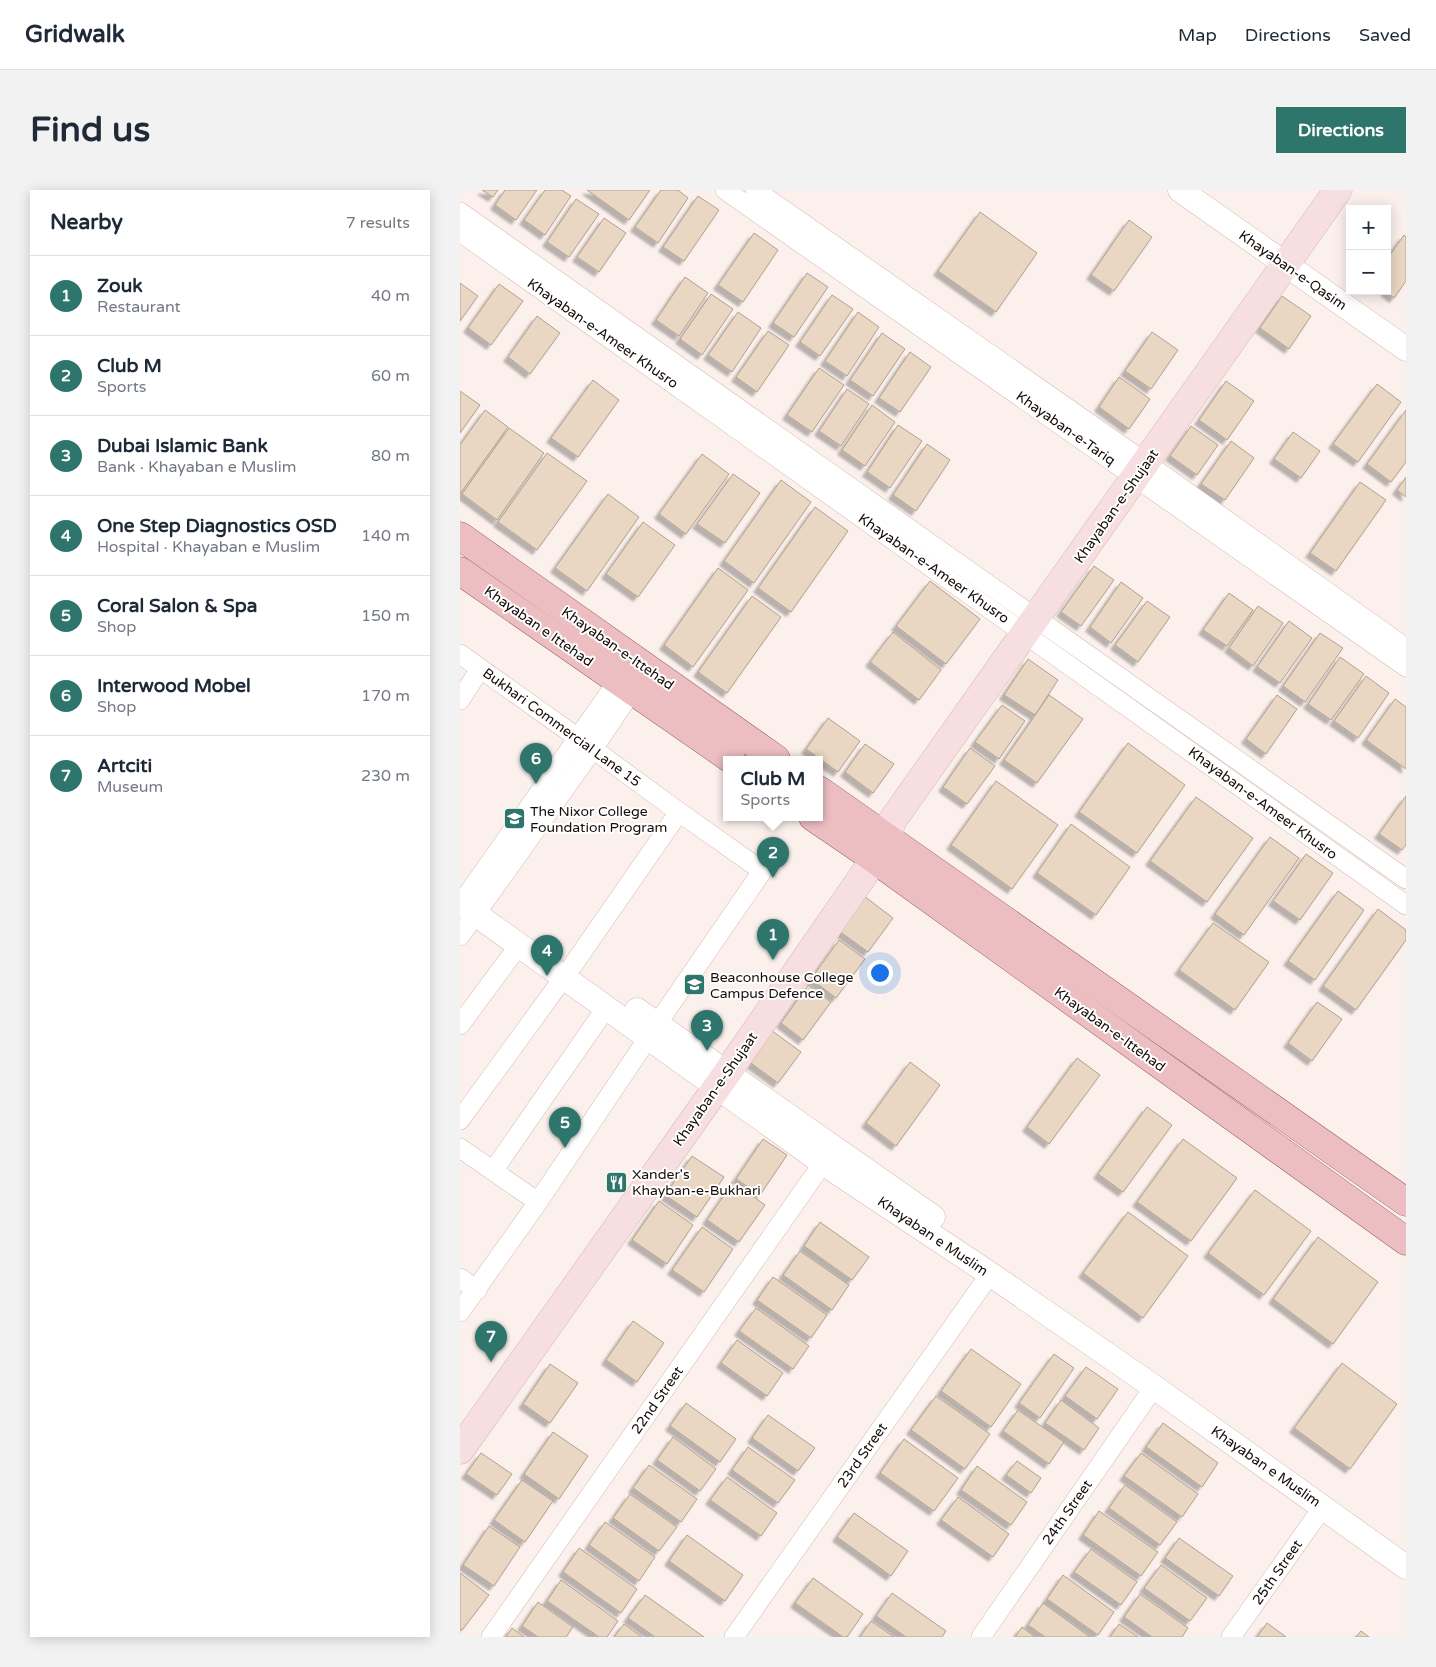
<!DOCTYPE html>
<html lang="en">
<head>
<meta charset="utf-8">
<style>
	body { margin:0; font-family:"Varela Round",sans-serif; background:#f2f2f3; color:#1f2937 }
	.controls { position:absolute; right:15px; top:15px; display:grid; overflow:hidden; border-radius:0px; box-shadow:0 2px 12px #0003 }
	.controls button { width:45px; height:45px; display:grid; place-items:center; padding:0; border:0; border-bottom:1px solid #e0e1e3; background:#fff; color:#1f2937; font:25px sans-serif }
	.you { position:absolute; left:419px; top:782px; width:18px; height:18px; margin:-12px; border:4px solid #fff; border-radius:50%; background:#1a73e8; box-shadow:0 0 0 8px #1a73e833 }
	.badge { display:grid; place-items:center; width:32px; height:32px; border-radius:50%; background:#2e756c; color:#fff; font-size:16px; font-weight:700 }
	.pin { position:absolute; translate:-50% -41px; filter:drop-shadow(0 1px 2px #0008) }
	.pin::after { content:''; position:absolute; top:26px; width:18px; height:15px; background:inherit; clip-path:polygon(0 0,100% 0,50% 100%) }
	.popup { position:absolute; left:263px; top:566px; width:100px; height:65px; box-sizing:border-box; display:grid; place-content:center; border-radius:0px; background:#fff; filter:drop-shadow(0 1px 4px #0005); font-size:16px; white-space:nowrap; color:#747a83 }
	.popup b { font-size:19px; color:#1f2937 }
	.popup::after { content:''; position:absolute; left:50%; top:100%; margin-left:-10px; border:10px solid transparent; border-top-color:#fff }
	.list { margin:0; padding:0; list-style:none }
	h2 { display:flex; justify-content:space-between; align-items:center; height:65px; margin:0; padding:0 20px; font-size:21px }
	h2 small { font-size:16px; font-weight:400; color:#747a83 }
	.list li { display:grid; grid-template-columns:32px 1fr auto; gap:15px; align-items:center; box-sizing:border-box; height:80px; padding:0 20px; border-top:1px solid #e0e1e3 }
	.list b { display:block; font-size:19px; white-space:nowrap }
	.list p { margin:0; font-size:16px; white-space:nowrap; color:#747a83 }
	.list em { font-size:16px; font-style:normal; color:#747a83 }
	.map { position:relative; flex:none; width:946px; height:1447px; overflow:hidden; border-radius:0px }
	header { display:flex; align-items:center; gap:30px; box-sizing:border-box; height:70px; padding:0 25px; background:#fff; border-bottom:1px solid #e0e1e3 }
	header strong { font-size:24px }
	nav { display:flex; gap:28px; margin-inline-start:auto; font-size:18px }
	.intro { display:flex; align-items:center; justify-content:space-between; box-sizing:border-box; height:120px; padding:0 30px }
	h1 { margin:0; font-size:35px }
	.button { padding:12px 22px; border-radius:0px; background:#2e756c; color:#fff; font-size:18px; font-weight:700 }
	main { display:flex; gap:30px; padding:0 30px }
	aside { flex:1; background:#fff; border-radius:0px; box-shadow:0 2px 12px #0003 }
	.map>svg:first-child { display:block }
</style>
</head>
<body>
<header>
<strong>Gridwalk</strong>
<nav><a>Map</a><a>Directions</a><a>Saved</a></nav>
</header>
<div class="intro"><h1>Find us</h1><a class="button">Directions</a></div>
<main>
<aside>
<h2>Nearby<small>7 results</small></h2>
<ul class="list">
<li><span class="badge">1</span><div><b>Zouk</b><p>Restaurant</p></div><em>40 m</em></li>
<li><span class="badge">2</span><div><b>Club M</b><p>Sports</p></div><em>60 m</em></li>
<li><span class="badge">3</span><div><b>Dubai Islamic Bank</b><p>Bank · Khayaban e Muslim</p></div><em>80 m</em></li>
<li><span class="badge">4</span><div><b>One Step Diagnostics OSD</b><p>Hospital · Khayaban e Muslim</p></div><em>140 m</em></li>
<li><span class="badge">5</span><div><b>Coral Salon &amp; Spa</b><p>Shop</p></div><em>150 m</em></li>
<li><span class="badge">6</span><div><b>Interwood Mobel</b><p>Shop</p></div><em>170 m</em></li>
<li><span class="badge">7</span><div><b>Artciti</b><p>Museum</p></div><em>230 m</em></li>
</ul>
</aside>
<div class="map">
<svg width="946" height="1447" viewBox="0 0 946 1447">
	<defs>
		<filter id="shadow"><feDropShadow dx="-4.5" dy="4.5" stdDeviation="1" flood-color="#0004"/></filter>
	</defs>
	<rect width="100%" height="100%" fill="#fbf0ec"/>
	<!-- building -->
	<g fill="#e9d7c3" stroke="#b1a08d" filter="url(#shadow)">
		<path d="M 22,0 L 38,0 L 33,7 Z"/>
		<path d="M 45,0 L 77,0 L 56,30 L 35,15 Z"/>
		<path d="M 85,0 L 102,0 L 111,6 L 85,45 L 64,30 Z"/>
		<path d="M 127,0 L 190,0 L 169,30 Z"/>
		<path d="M 201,0 L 218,0 L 228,8 L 198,53 L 175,37 Z"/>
		<path d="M 238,6 L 259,20 L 224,71 L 203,57 Z"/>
		<path d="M 116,9 L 139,24 L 109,67 L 87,52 Z"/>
		<path d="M 520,22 L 577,63 L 536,122 L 478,81 Z"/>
		<path d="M 144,28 L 166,43 L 139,82 L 117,67 Z"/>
		<path d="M 669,30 L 692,47 L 654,101 L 631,85 Z"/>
		<path d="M 294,43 L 318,60 L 283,112 L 258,95 Z"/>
		<path d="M 944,45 L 946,47 L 946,91 L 934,108 L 925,101 L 927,101 L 927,69 Z"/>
		<path d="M 347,83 L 368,97 L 334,147 L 313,133 Z"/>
		<path d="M 225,87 L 248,103 L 219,146 L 196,130 Z"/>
		<path d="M 0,93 L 18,106 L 0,131 Z"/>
		<path d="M 39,94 L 63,111 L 31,155 L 8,138 Z"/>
		<path d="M 251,104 L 273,119 L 242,165 L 220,149 Z"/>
		<path d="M 372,105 L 393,119 L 360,166 L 340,152 Z"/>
		<path d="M 822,106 L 851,126 L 829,159 L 800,138 Z"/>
		<path d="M 278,122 L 301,138 L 272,182 L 248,165 Z"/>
		<path d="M 398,122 L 419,137 L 387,186 L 365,171 Z"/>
		<path d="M 77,126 L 100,143 L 70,184 L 48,167 Z"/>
		<path d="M 308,141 L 329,155 L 297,202 L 276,187 Z"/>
		<path d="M 692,142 L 718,160 L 691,199 L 665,181 Z"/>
		<path d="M 422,143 L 445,159 L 413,206 L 390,190 Z"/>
		<path d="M 450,162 L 471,177 L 440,222 L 419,208 Z"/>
		<path d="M 359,178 L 384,195 L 352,242 L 327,225 Z"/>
		<path d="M 659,187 L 690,209 L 669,239 L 639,217 Z"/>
		<path d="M 133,190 L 159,210 L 118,267 L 91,248 Z"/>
		<path d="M 766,191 L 794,211 L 767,250 L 739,230 Z"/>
		<path d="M 917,194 L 941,212 L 898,272 L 873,254 Z"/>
		<path d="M 387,199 L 409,214 L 381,256 L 359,241 Z"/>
		<path d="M 0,201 L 20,215 L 0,243 Z"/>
		<path d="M 412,215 L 435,232 L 405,276 L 382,260 Z"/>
		<path d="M 25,220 L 48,237 L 0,304 L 0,255 Z"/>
		<path d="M 946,220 L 946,272 L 931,292 L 907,274 Z"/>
		<path d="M 438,235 L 462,251 L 430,298 L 407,282 Z"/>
		<path d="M 731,236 L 758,255 L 737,285 L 710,266 Z"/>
		<path d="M 49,238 L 84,263 L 37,330 L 2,304 Z"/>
		<path d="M 833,242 L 860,261 L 841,288 L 814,269 Z"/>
		<path d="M 771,251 L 794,268 L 765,310 L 741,294 Z"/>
		<path d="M 467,254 L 490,270 L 456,321 L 433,305 Z"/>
		<path d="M 87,263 L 127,291 L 77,360 L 38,332 Z"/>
		<path d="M 242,264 L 269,284 L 226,344 L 199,324 Z"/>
		<path d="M 273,284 L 300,303 L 265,353 L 237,334 Z"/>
		<path d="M 946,287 L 946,307 L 937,300 Z"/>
		<path d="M 321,290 L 351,312 L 294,393 L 264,371 Z"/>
		<path d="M 900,292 L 926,310 L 876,381 L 850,363 Z"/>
		<path d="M 148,304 L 179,327 L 127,401 L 95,378 Z"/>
		<path d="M 355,317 L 388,341 L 331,422 L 298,398 Z"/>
		<path d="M 183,332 L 215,355 L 178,407 L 146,384 Z"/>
		<path d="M 634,376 L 654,390 L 621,436 L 601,422 Z"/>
		<path d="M 258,378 L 288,400 L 233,477 L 204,455 Z"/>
		<path d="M 470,391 L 520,429 L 486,474 L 436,436 Z"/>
		<path d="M 661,392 L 683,408 L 651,453 L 630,437 Z"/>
		<path d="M 769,403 L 793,420 L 767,456 L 743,440 Z"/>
		<path d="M 292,406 L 321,427 L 267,503 L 238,482 Z"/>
		<path d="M 687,411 L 710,427 L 678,472 L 655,455 Z"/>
		<path d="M 798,416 L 823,433 L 793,476 L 769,458 Z"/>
		<path d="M 829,431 L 852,448 L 820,493 L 797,477 Z"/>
		<path d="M 433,442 L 481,480 L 459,510 L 410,472 Z"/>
		<path d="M 860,443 L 883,458 L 845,512 L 823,496 Z"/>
		<path d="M 880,467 L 904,484 L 871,530 L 848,514 Z"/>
		<path d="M 568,469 L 598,490 L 575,525 L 544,505 Z"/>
		<path d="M 906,486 L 929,503 L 898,548 L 874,531 Z"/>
		<path d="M 589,505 L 623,529 L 577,593 L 544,570 Z"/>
		<path d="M 817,505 L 837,519 L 806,564 L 786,549 Z"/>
		<path d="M 935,509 L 946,517 L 946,579 L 906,550 Z"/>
		<path d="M 542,515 L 565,531 L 539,569 L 515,552 Z"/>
		<path d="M 368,528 L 400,551 L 378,582 L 346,559 Z"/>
		<path d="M 668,553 L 725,595 L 677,663 L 619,622 Z"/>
		<path d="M 405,554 L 434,574 L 413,603 L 385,582 Z"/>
		<path d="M 510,558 L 535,576 L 507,614 L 483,597 Z"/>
		<path d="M 536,591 L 598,635 L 552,699 L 491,655 Z"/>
		<path d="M 946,606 L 946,655 L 942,660 L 919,644 Z"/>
		<path d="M 736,607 L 793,648 L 747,712 L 690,671 Z"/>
		<path d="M 611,634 L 670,677 L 636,725 L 577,683 Z"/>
		<path d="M 810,647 L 839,668 L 784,745 L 755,724 Z"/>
		<path d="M 846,664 L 873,683 L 840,730 L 813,711 Z"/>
		<path d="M 878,701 L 904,720 L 855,790 L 828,771 Z"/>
		<path d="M 404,706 L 433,728 L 408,762 L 379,741 Z"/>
		<path d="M 918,719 L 946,740 L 946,750 L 896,820 L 863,796 Z"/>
		<path d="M 753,733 L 809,772 L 775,820 L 719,780 Z"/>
		<path d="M 379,750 L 405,769 L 376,808 L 351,789 Z"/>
		<path d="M 348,795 L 371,812 L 343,850 L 321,833 Z"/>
		<path d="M 857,812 L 882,829 L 852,871 L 828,853 Z"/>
		<path d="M 311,840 L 341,862 L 318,893 L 288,871 Z"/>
		<path d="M 617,868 L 640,885 L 589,954 L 567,937 Z"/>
		<path d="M 450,872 L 480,895 L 436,956 L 406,933 Z"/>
		<path d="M 687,917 L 712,935 L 663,1002 L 638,984 Z"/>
		<path d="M 303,949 L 327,965 L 300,1005 L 276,989 Z"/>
		<path d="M 723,949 L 777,988 L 731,1051 L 677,1012 Z"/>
		<path d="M 232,966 L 264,987 L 237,1027 L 205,1005 Z"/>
		<path d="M 273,992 L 305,1015 L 279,1052 L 247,1030 Z"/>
		<path d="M 795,1000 L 851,1041 L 804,1105 L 748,1063 Z"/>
		<path d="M 199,1011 L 233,1035 L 207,1074 L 172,1050 Z"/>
		<path d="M 668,1022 L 728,1066 L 683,1128 L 623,1083 Z"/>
		<path d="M 360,1032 L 409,1067 L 392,1090 L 344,1056 Z"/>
		<path d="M 242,1037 L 273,1059 L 244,1102 L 212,1080 Z"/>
		<path d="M 858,1047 L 918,1092 L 873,1154 L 813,1109 Z"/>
		<path d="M 340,1061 L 389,1095 L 372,1120 L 323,1085 Z"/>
		<path d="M 313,1087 L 367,1125 L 351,1148 L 297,1110 Z"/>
		<path d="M 296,1118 L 349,1156 L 333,1179 L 279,1141 Z"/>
		<path d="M 173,1131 L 204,1153 L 177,1192 L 146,1170 Z"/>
		<path d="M 277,1150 L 323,1183 L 307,1206 L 261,1173 Z"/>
		<path d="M 511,1159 L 561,1194 L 531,1237 L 481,1201 Z"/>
		<path d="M 594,1164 L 614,1178 L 580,1228 L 559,1213 Z"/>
		<path d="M 882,1173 L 937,1214 L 890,1279 L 834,1238 Z"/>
		<path d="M 90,1174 L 118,1193 L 90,1233 L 63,1214 Z"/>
		<path d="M 626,1177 L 658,1199 L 637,1229 L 605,1206 Z"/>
		<path d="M 476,1206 L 530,1244 L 505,1279 L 451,1240 Z"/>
		<path d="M 601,1210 L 639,1238 L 624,1260 L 585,1233 Z"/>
		<path d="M 226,1213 L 276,1249 L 260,1272 L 210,1236 Z"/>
		<path d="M 558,1220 L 604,1252 L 589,1274 L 543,1241 Z"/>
		<path d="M 308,1225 L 355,1258 L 338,1281 L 292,1248 Z"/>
		<path d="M 703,1233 L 758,1273 L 742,1297 L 686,1257 Z"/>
		<path d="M 93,1242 L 128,1266 L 99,1309 L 64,1284 Z"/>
		<path d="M 213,1247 L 256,1279 L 240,1301 L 197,1270 Z"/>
		<path d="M 444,1249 L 498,1288 L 474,1321 L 420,1283 Z"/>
		<path d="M 288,1257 L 335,1290 L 318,1313 L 272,1280 Z"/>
		<path d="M 21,1263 L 52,1284 L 37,1305 L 6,1284 Z"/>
		<path d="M 681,1263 L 738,1304 L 722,1327 L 664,1286 Z"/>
		<path d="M 557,1271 L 581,1288 L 571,1303 L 546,1285 Z"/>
		<path d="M 189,1275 L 237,1309 L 221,1332 L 173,1298 Z"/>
		<path d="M 517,1276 L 567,1312 L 551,1335 L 501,1300 Z"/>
		<path d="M 267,1287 L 317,1323 L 301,1346 L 250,1310 Z"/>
		<path d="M 62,1290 L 93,1311 L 65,1352 L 34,1330 Z"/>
		<path d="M 665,1295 L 717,1332 L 700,1355 L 649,1318 Z"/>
		<path d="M 170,1304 L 217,1337 L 199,1361 L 153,1328 Z"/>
		<path d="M 498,1307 L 549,1344 L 533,1367 L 481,1330 Z"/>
		<path d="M 639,1321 L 698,1362 L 681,1386 L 623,1345 Z"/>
		<path d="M 394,1323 L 448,1361 L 431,1386 L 377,1347 Z"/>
		<path d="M 145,1332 L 195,1367 L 179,1391 L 129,1355 Z"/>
		<path d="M 29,1336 L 60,1357 L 34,1396 L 3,1375 Z"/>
		<path d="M 227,1345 L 283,1385 L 265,1411 L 209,1371 Z"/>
		<path d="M 719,1348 L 773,1386 L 759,1406 L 705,1368 Z"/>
		<path d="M 119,1358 L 177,1399 L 161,1423 L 103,1382 Z"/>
		<path d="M 631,1359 L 677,1392 L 661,1415 L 614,1382 Z"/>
		<path d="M 701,1375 L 747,1408 L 730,1431 L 684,1398 Z"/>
		<path d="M 0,1383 L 29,1405 L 2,1440 L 0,1439 Z"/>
		<path d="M 603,1385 L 654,1422 L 638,1445 L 587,1409 Z"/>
		<path d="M 353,1388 L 403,1424 L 387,1447 L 383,1447 L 335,1413 Z"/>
		<path d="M 101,1390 L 158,1431 L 147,1447 L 139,1447 L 87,1411 Z"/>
		<path d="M 432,1403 L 486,1441 L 482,1447 L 446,1447 L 416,1426 Z"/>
		<path d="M 680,1404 L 728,1438 L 722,1447 L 692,1447 L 664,1427 Z"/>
		<path d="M 185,1405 L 244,1447 L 195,1447 L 168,1428 Z"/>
		<path d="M 78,1412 L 113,1437 L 106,1447 L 78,1447 L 62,1436 Z"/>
		<path d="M 583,1413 L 630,1447 L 585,1447 L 568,1435 Z"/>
		<path d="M 411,1431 L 434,1447 L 400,1447 Z"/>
		<path d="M 807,1433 L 826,1447 L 797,1447 Z"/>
		<path d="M 164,1434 L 182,1447 L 154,1447 Z"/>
		<path d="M 659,1434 L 678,1447 L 650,1447 Z"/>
		<path d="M 562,1437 L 575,1447 L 555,1447 Z"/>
		<path d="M 52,1438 L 64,1447 L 46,1447 Z"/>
		<path d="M 901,1441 L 909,1447 L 896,1447 Z"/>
	</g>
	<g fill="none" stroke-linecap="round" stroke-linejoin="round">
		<defs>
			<g id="minor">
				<path d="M 265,0 L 946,477"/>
				<path d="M 295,0 L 686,273 L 946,458"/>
				<path d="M 0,22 L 946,689"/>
				<path d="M 0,42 L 946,715"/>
				<path d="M 0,464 L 118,548 L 219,622 L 301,680 L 301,683 L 197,834"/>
				<path d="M 0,510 L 20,479"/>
				<path d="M 0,715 L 165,481"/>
				<path d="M 0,746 L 133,559 L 178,492"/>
				<path d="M 113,775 L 219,622"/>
				<path d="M 0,835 L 59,755"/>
				<path d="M 0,930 L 104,787"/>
				<path d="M 0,958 L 78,1012"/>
				<path d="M 33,981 L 146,818"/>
				<path d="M 0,1088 L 17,1100"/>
				<path d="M 0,1122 L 78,1012 L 188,848"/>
				<path d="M 31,1447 L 363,973"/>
				<path d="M 274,1447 L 530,1084"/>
				<path d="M 521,1447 L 694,1197"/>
				<path d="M 771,1447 L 863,1317"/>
			</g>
			<g id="tertiary">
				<path d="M 720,0 L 946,159"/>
				<path d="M 0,713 L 363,973 L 530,1084 L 694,1197 L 946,1377"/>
				<path d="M 177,820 L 473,1027"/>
			</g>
			<path id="secondary" d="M 0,1260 L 267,883 L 414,670 L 427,648 L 432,631 L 878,0"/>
			<g id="primary">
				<path d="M 0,346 L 316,569"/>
				<path d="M 0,381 L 271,569"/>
				<path d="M 359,600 L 946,1012"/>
				<path d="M 353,627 L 400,659 L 946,1051"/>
			</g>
		</defs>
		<!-- minor casing -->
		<use href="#minor" stroke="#d5bbb1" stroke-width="20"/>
		<!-- tertiary casing -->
		<use href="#tertiary" stroke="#d5bbb1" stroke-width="25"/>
		<!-- secondary casing -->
		<use href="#secondary" stroke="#d5bbb1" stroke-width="29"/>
		<!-- primary casing -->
		<use href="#primary" stroke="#996367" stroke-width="29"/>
		<!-- minor -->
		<use href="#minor" stroke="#fff" stroke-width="19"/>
		<!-- tertiary -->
		<use href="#tertiary" stroke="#fff" stroke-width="24"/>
		<!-- secondary -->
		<use href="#secondary" stroke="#f6dee1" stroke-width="28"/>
		<!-- primary -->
		<use href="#primary" stroke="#ecbec2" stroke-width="28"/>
	</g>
	<!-- icons -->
	<defs>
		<symbol id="university-square" viewBox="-11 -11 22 22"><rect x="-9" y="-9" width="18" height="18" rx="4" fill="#2e756c" stroke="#fff"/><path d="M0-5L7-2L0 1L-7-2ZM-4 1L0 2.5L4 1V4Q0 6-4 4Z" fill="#fff"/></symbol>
		<symbol id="restaurant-square" viewBox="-11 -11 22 22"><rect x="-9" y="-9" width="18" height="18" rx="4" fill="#2e756c" stroke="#fff"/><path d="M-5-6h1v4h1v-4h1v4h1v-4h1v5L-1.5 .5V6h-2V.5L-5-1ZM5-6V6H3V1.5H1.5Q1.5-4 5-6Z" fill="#fff"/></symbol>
	</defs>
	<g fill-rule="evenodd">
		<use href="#university-square" x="42" y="616" width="25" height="25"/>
		<use href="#university-square" x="222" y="782" width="25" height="25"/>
		<use href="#restaurant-square" x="144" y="980" width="25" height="25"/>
	</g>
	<g text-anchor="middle" stroke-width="4" stroke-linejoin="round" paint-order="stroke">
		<!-- street labels -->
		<g font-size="14" fill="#150c09" stroke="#fff">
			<text transform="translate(833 80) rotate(35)" y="5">Khayaban-e-Qasim</text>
			<text transform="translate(143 143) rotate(35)" y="5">Khayaban-e-Ameer Khusro</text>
			<text transform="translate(606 238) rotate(35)" y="5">Khayaban-e-Tariq</text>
			<text transform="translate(656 316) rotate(-55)" y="5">Khayaban-e-Shujaat</text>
			<text transform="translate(474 378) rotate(35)" y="5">Khayaban-e-Ameer Khusro</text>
			<text transform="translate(79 436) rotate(35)" y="5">Khayaban e Ittehad</text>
			<text transform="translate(158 458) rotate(35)" y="5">Khayaban-e-Ittehad</text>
			<text transform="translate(102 537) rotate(36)" y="5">Bukhari Commercial Lane 15</text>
			<text transform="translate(803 613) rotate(36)" y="5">Khayaban-e-Ameer Khusro</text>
			<text transform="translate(650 839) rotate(36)" y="5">Khayaban-e-Ittehad</text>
			<text transform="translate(255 899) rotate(-55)" y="5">Khayaban-e-Shujaat</text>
			<text transform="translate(473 1046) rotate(34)" y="5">Khayaban e Muslim</text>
			<text transform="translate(197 1210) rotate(-55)" y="5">22nd Street</text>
			<text transform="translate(402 1265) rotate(-55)" y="5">23rd Street</text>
			<text transform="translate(806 1276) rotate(35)" y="5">Khayaban e Muslim</text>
			<text transform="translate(607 1322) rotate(-55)" y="5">24th Street</text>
			<text transform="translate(817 1382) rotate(-55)" y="5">25th Street</text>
		</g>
		<!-- poi labels -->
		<g font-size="14" fill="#150c09" stroke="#fff" text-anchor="start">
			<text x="70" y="626">The Nixor College<tspan x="70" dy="16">Foundation Program</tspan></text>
			<text x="250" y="792">Beaconhouse College<tspan x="250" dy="16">Campus Defence</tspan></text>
			<text x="172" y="989">Xander's<tspan x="172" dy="16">Khayban-e-Bukhari</tspan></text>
		</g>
	</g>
</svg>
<div class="controls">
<button>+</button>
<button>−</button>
</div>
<div class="you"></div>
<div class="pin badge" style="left:313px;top:770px">1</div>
<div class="pin badge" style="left:313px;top:688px">2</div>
<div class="popup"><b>Club M</b>Sports</div>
<div class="pin badge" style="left:247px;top:861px">3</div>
<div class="pin badge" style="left:87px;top:786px">4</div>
<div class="pin badge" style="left:105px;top:958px">5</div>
<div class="pin badge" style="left:76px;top:594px">6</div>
<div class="pin badge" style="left:31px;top:1172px">7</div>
</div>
</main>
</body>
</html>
